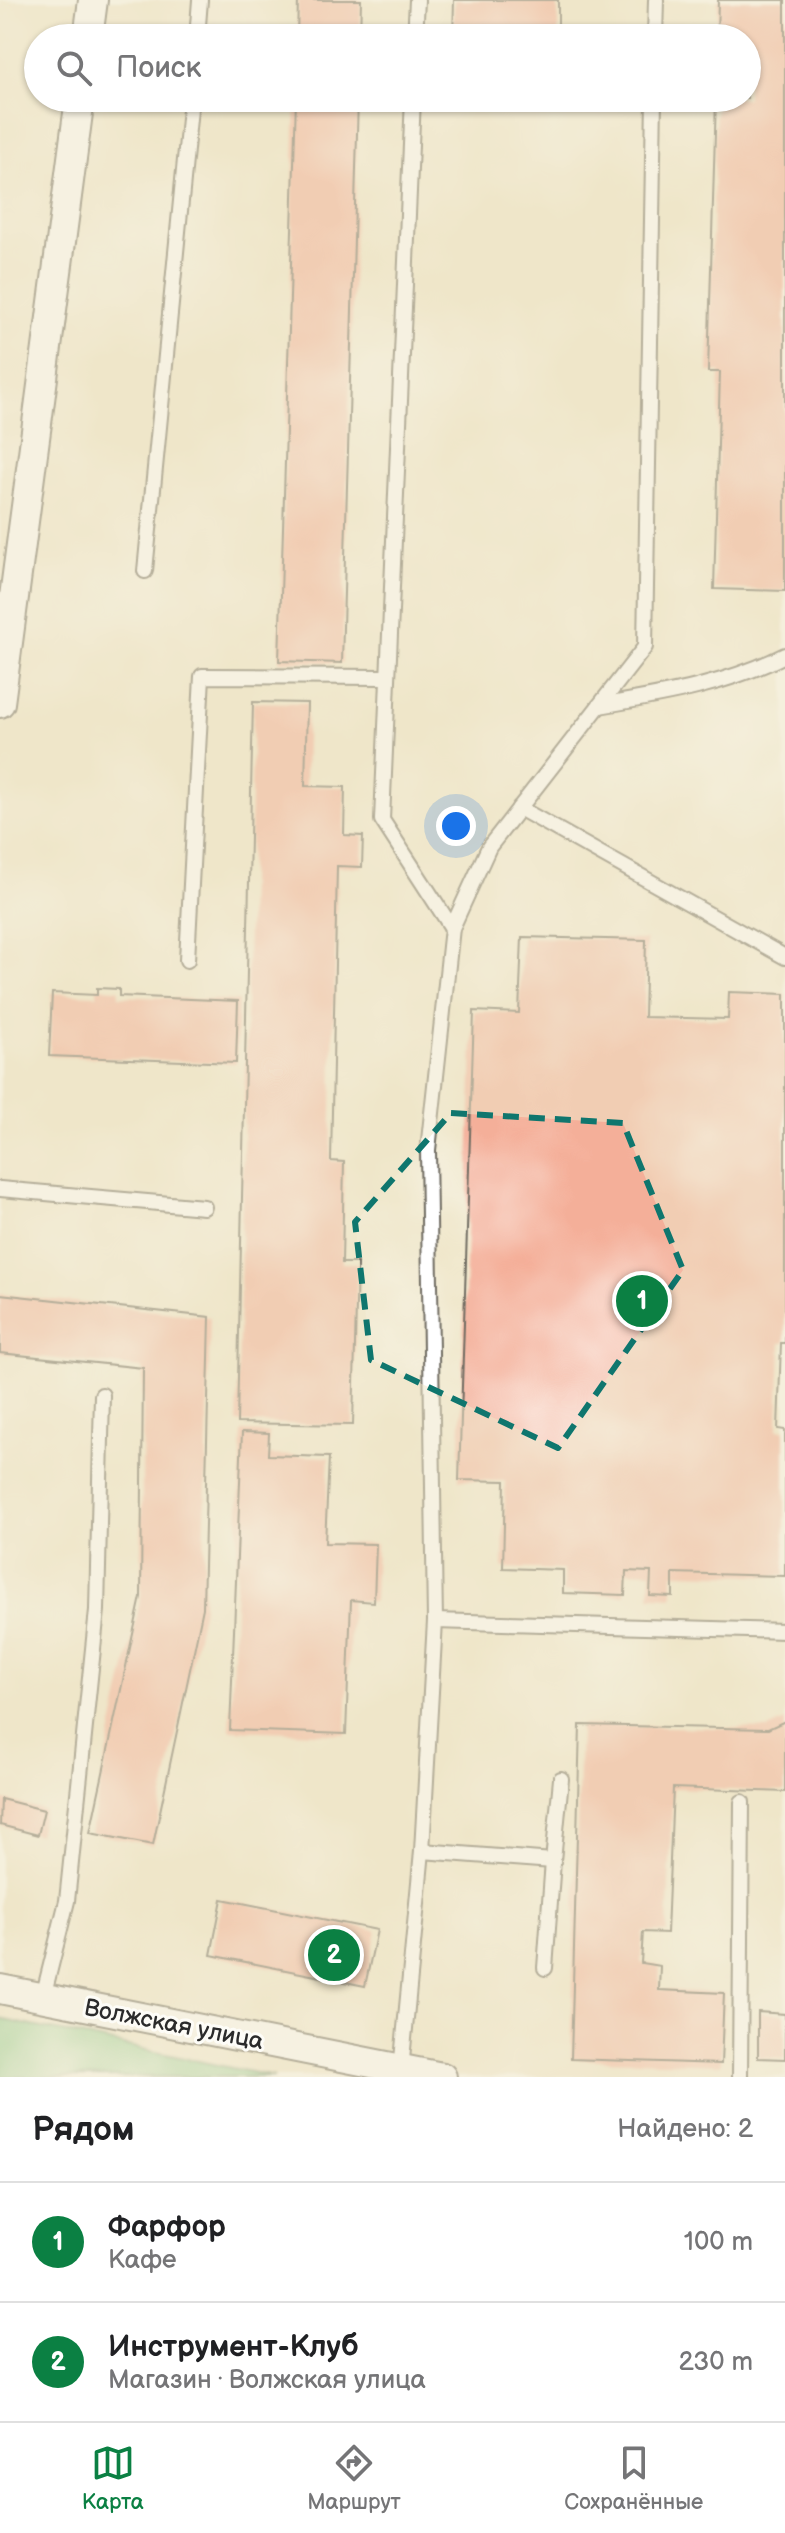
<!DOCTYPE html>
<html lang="ru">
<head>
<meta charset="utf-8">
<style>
	body { margin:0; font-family:"Balsamiq Sans",sans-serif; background:#f2f2f2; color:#202124 }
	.you { position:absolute; left:456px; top:826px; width:28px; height:28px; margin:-20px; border:6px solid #fff; border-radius:50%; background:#1a73e8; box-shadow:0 0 0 12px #1a73e833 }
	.badge { display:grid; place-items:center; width:52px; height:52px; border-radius:50%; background:#0b8043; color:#fff; font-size:26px; font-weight:700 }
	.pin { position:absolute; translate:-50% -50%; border:4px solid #fff; box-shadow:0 2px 8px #0006 }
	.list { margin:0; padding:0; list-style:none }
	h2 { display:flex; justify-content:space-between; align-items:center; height:104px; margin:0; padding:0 32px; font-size:34px }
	h2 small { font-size:26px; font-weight:400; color:#757577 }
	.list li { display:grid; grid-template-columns:52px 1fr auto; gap:24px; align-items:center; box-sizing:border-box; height:120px; padding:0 32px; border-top:2px solid #e0e0e0 }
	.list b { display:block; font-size:30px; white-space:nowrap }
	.list p { margin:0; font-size:26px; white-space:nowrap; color:#757577 }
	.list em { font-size:26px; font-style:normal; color:#757577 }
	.icon { flex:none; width:44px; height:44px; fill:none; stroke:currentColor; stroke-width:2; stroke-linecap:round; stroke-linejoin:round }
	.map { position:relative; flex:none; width:785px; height:2077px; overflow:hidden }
	.search { position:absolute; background:#fff; box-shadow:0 2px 6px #0004; left:24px; right:24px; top:24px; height:88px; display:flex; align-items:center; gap:20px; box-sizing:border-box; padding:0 28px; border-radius:44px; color:#757577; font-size:30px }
	.sheet { height:344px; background:#fff }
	nav { display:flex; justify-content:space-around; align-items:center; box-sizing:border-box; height:112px; border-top:2px solid #e0e0e0; background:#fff; font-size:22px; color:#757577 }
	nav a { display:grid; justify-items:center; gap:4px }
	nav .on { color:#0b8043 }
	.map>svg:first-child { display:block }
</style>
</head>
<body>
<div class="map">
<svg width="785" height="2077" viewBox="0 0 785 2077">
	<rect width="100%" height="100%" fill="#fdfcf7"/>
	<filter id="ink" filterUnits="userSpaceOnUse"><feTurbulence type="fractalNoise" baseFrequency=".0125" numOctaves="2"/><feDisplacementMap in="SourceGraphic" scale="16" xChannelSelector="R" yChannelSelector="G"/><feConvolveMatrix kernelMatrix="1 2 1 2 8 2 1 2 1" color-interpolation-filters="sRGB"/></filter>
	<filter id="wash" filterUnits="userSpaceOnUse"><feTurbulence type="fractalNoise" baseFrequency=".006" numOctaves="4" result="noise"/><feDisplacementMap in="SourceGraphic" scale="32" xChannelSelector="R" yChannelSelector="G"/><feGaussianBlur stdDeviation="1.8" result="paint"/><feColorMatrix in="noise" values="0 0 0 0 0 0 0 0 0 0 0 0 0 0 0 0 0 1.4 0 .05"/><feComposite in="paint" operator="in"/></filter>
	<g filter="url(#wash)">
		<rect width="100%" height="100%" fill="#efe6c9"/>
		<!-- green -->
		<path fill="#7ec784" stroke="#547958" stroke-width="2" d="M 0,2019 L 274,2077 L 0,2077 Z"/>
		<g id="blocks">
			<!-- building -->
			<g fill="#f4af99">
				<path d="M 298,0 L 361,0 L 360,38 L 297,38 Z"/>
				<path d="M 454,0 L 558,0 L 558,38 L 453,38 Z"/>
				<path d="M 718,0 L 785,0 L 785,591 L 714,589 L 720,372 L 708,372 L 716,98 L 747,98 L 747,38 L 717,38 Z"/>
				<path d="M 296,98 L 358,98 L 342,663 L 279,661 Z"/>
				<path d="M 253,702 L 307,703 L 305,786 L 345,787 L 344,835 L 363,836 L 362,867 L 337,866 L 331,1161 L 344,1162 L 342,1263 L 357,1263 L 353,1425 L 237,1423 Z"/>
				<path d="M 522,937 L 646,940 L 644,1017 L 728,1019 L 729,992 L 785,994 L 785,1343 L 781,1343 L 778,1429 L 785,1430 L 785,1576 L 673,1573 L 673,1597 L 650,1596 L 651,1572 L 626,1571 L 625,1595 L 563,1593 L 563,1570 L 503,1568 L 505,1481 L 459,1480 L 474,1011 L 519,1013 Z"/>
				<path d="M 97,988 L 119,989 L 119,996 L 238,1001 L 236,1063 L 49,1056 L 52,993 L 97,995 Z"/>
				<path d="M 0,1294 L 210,1317 L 203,1608 L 153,1845 L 90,1833 L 141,1597 L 143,1368 L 0,1353 Z"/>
				<path d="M 242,1432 L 269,1433 L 268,1455 L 329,1457 L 325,1543 L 376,1544 L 374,1602 L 351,1600 L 346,1734 L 230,1730 Z"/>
				<path d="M 785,1721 L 785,1792 L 673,1788 L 667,1933 L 643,1932 L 641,1963 L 660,1966 L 659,1990 L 724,1993 L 721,2064 L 571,2059 L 580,1725 L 768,1729 Z"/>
				<path d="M 1,1799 L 44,1810 L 38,1835 L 0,1825 Z"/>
				<path d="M 222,1899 L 377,1930 L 365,1986 L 211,1955 Z"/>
				<path d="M 758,2012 L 785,2014 L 785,2059 L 758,2058 Z"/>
			</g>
		</g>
	</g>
	<g filter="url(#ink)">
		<use href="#blocks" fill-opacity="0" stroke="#706c62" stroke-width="2"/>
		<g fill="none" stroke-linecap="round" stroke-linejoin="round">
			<defs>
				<g id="service">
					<path d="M 197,38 L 200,0"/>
					<path d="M 415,38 L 417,0"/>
					<path d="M 655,38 L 656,0"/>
					<path d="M 413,98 L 382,820 L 452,928"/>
					<path d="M 145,571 L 191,98"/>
					<path d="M 599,706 C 664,695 726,685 785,655"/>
					<path d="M 519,808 L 785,957"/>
					<path d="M 187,960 L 202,676 L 388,677"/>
					<path d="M 0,1189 L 204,1207"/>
					<path d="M 435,1621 L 785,1631"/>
					<path d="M 422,1851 L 553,1861 L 561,1779"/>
					<path d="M 545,1968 L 553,1861"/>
					<path d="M 43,1997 L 67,1901 L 97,1610 L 102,1395"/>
					<path d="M 401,2070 L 422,1851 L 435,1621 L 428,1150 L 452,928 L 489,847 L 645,647 L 654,98"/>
					<path d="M 740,2077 L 742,1802"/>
				</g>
				<g id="minor">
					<path d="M 88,38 L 93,0"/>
					<path d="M 0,703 L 80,98"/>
					<path d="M 0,1989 L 442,2077"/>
				</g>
			</defs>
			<!-- service casing -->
			<use href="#service" stroke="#706c62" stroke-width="18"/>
			<!-- minor casing -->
			<use href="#minor" stroke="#706c62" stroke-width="32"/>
			<!-- service -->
			<use href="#service" stroke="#fff" stroke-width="14"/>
			<!-- minor -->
			<use href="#minor" stroke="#fff" stroke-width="28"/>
		</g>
	</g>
	<!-- marked area -->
	<path d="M0 0H785V2077H0ZM 451,1113 L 623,1123 L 683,1270 L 558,1448 L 371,1360 L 355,1222 Z" fill="#efe6c9" fill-opacity=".55" fill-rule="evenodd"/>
	<path fill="none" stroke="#0f766e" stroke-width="6" stroke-dasharray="16 10" stroke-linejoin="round" d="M 451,1113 L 623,1123 L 683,1270 L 558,1448 L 371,1360 L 355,1222 Z"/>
	<g text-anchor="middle" stroke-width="6" stroke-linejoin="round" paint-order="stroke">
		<!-- street labels -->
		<g font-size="24" fill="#2b2b2b" stroke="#fdfcf7">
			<text transform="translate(174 2024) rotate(11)" y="8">Волжская улица</text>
		</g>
	</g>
</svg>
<div class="you"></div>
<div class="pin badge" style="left:642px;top:1301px">1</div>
<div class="pin badge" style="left:334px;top:1955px">2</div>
<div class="search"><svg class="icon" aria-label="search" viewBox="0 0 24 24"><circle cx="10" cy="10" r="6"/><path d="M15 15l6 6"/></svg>Поиск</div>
</div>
<section class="sheet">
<h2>Рядом<small>Найдено: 2</small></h2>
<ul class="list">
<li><span class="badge">1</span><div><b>Фарфор</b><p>Кафе</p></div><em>100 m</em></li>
<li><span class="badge">2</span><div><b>Инструмент-Клуб</b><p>Магазин · Волжская улица</p></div><em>230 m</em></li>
</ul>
</section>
<nav>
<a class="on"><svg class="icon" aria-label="map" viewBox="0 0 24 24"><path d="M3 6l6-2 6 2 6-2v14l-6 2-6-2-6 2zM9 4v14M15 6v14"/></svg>Карта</a>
<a><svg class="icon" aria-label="directions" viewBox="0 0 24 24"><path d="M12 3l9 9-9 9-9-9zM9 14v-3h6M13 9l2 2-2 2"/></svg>Маршрут</a>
<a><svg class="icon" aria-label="saved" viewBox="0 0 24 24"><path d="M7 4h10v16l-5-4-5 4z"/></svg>Сохранённые</a>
</nav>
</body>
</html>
